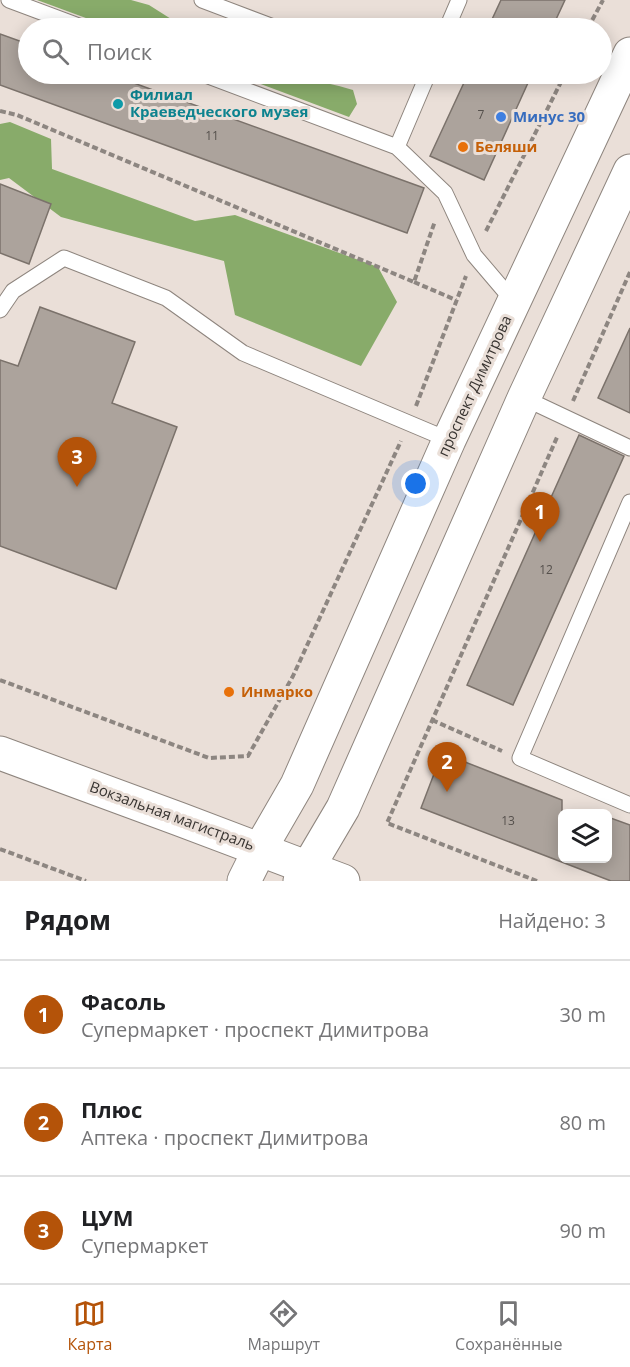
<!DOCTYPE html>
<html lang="ru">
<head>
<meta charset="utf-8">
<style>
	body { margin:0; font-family:"Open Sans",sans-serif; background:#f2f2f2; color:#202124 }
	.controls { position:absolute; right:18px; bottom:18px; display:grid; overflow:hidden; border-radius:9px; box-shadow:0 3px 15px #0003 }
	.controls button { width:54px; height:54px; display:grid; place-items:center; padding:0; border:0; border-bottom:2px solid #e0e0e0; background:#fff; color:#202124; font:30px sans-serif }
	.you { position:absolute; left:416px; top:484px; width:21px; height:21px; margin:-15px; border:4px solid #fff; border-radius:50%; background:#1a73e8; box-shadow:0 0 0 9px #1a73e833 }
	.badge { display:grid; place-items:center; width:39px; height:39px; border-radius:50%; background:#b45309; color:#fff; font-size:20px; font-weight:700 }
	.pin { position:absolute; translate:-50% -50px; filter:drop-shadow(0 2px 3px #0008) }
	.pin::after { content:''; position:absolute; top:32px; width:21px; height:18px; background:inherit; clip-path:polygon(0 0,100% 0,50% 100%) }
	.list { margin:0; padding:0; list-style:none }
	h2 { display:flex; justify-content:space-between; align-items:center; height:78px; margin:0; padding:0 24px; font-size:26px }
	h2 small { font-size:20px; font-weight:400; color:#757577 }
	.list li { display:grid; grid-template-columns:39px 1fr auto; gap:18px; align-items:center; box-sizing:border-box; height:108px; padding:0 24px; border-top:2px solid #e0e0e0 }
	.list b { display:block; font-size:22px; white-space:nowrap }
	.list p { margin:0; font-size:20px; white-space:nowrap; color:#757577 }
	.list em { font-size:20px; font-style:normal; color:#757577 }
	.icon { flex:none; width:33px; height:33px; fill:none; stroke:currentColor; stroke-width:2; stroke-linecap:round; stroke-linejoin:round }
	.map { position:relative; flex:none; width:630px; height:881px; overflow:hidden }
	.search { position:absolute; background:#fff; box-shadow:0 3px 15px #0003; left:18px; right:18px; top:18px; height:66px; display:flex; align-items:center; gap:15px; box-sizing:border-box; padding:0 21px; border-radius:33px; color:#757577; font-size:22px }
	.sheet { height:402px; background:#fff }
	nav { display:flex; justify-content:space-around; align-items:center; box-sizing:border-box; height:84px; border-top:2px solid #e0e0e0; background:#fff; font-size:16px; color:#757577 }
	nav a { display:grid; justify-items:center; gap:3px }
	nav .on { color:#b45309 }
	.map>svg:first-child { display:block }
</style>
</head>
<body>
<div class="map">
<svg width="630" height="881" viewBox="0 0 630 881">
	<rect width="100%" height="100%" fill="#eadfd8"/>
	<!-- forest -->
	<g fill="#88ab6a">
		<path d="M 37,0 L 131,0 L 149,5 L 179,24 L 195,28 L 113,28 Z"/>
		<path d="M 234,74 L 288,74 L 308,79 L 339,86 L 353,90 L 357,104 L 349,117 Z"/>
		<path d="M 10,122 L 51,139 L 52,169 L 195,221 L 235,215 L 378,267 L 397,302 L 361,366 L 235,315 L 224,261 L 61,217 L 9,178 L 0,180 L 0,124 Z"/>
	</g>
	<!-- building -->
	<g fill="#aca39c" stroke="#7b726b" stroke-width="1.5">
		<path d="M 501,0 L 565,0 L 552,28 L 488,28 Z"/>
		<path d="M 0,34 L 28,44 L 28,74 L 109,74 L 424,188 L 407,233 L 0,85 Z"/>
		<path d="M 468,74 L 532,74 L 484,180 L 430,156 Z"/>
		<path d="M 0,184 L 51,204 L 29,264 L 0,253 Z"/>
		<path d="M 40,307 L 135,342 L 112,403 L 177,427 L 116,589 L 0,546 L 0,360 L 18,366 Z"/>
		<path d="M 630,328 L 630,413 L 598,398 Z"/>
		<path d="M 579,435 L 624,456 L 513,705 L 467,685 Z"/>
		<path d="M 442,753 L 562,800 L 562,858 L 608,858 L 608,817 L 630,825 L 630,881 L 611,881 L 421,808 Z"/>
	</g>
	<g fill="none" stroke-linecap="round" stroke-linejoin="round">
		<defs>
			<g id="lane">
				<path d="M 9,0 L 84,28"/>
				<path d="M 202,0 L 276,28"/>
				<path d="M 447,28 L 459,0"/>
				<path d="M 203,74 L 397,147 L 445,193 L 474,255 L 514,302"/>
				<path d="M 397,147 L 428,74"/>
				<path d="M 0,310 L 13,291 L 64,258 L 166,298 L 243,353 L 449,440"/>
				<path d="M 524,398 L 630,448"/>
				<path d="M 630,502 L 520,758 L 630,805"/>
			</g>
			<path id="secondary" d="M 0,753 L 179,819 L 343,881"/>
			<g id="primary">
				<path d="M 244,881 L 260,849 L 297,785 L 449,440 L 630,54"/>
				<path d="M 300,881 L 343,808 L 524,398 L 630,171"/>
			</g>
		</defs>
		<!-- lane casing -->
		<use href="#lane" stroke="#8e857e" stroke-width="17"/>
		<!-- secondary casing -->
		<use href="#secondary" stroke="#8e857e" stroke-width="35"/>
		<!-- primary casing -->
		<use href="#primary" stroke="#8e857e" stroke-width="35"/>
		<!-- path -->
		<g stroke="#8d8681" stroke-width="4" stroke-dasharray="6 3" stroke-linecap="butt">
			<path d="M 200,28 L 202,20"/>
			<path d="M 588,28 L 603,0"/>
			<path d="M 0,111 L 17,115 L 414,282 L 435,221"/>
			<path d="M 486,231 L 565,74"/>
			<path d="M 414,282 L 456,300"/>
			<path d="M 573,401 L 630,272"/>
			<path d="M 416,406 L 466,276"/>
			<path d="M 0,680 L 209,758 L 248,756 L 293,676 L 401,441"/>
			<path d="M 432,720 L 502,751"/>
			<path d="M 0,849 L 86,881"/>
			<path d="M 537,881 L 387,823 L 558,435"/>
		</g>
		<!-- lane -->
		<use href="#lane" stroke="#fff" stroke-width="15"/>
		<!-- secondary -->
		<use href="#secondary" stroke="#fff" stroke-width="33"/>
		<!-- primary -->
		<use href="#primary" stroke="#fff" stroke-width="33"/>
	</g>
	<!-- markers -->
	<circle fill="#0f9aa8" stroke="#eadfd8" stroke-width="2" cx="118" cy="104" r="6"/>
	<circle fill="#3f7fe0" stroke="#eadfd8" stroke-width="2" cx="501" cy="117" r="6"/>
	<g fill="#e8710a" stroke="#eadfd8" stroke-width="2">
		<circle cx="463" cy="147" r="6"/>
		<circle cx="229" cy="692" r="6"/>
	</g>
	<g text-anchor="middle" stroke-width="6" stroke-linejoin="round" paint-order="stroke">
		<!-- number labels -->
		<g font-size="12" fill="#55504c">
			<text x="481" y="119">7</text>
			<text x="212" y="140">11</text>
			<text x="546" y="574">12</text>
			<text x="508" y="825">13</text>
		</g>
		<!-- culture labels -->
		<g font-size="15" font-weight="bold" fill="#0d838f" stroke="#eadfd8" text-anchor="start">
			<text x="130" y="100">Филиал<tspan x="130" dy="17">Краеведческого музея</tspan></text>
		</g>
		<!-- shop labels -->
		<g font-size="15" font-weight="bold" fill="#366cbe" stroke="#eadfd8" text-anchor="start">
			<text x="513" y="122">Минус 30</text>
		</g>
		<!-- food labels -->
		<g font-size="15" font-weight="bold" fill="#c56008" stroke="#eadfd8" text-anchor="start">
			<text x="475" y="152">Беляши</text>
			<text x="241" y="697">Инмарко</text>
		</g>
		<!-- street labels -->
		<g font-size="15" fill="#383431" stroke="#eadfd8">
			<text transform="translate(475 386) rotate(-65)" y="5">проспект Димитрова</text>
			<text transform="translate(172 816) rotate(20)" y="5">Вокзальная магистраль</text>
		</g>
	</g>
</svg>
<div class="controls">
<button><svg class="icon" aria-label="layers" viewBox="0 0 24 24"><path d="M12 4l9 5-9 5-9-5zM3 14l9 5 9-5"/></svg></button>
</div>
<div class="you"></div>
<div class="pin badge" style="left:540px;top:542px">1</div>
<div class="pin badge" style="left:447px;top:792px">2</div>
<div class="pin badge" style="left:77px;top:487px">3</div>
<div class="search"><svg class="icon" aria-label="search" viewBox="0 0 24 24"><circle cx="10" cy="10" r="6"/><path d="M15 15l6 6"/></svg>Поиск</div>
</div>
<section class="sheet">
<h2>Рядом<small>Найдено: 3</small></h2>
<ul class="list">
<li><span class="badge">1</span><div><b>Фасоль</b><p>Супермаркет · проспект Димитрова</p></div><em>30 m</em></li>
<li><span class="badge">2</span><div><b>Плюс</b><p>Аптека · проспект Димитрова</p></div><em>80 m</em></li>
<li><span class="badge">3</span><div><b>ЦУМ</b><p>Супермаркет</p></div><em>90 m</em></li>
</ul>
</section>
<nav>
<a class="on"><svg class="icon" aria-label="map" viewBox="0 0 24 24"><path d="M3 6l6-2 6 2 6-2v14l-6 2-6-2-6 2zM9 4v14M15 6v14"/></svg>Карта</a>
<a><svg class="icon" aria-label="directions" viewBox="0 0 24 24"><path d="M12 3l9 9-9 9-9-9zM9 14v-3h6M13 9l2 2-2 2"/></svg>Маршрут</a>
<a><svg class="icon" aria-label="saved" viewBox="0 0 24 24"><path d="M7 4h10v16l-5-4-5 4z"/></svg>Сохранённые</a>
</nav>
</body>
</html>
